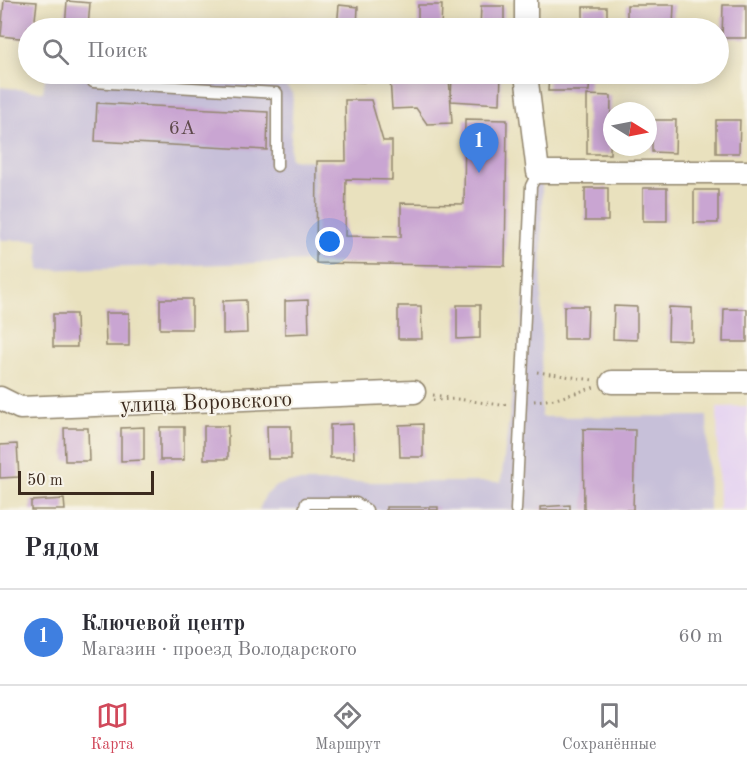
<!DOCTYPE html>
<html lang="ru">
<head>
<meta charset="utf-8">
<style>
	body { margin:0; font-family:"Old Standard TT",serif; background:#f2f2f3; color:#2b2b33 }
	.compass { position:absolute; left:603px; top:102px; width:54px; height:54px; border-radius:50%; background:#fff; box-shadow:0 3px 15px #0003; rotate:100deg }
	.scale { position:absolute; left:18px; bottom:15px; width:136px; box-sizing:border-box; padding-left:6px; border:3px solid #3b2a1e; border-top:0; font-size:16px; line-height:21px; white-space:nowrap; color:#3b2a1e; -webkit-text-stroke:4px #f7f3e8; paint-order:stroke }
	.you { position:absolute; left:330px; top:242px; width:21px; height:21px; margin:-15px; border:4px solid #fff; border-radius:50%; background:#1a73e8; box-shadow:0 0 0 9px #1a73e833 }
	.badge { display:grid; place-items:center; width:39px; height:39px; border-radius:50%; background:#d1495b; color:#fff; font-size:20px; font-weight:700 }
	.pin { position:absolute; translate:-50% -50px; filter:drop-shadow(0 2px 3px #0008) }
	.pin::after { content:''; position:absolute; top:32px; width:21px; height:18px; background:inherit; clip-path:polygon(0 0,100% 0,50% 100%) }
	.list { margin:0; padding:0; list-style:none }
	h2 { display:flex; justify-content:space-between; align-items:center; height:78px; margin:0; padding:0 24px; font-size:26px }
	h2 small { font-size:20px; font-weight:400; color:#7c7c81 }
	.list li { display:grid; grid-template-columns:39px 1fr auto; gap:18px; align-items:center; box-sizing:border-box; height:96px; padding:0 24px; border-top:2px solid #e1e1e2 }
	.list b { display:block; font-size:22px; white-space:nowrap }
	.list p { margin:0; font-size:20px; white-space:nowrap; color:#7c7c81 }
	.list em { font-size:20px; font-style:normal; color:#7c7c81 }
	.icon { flex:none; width:33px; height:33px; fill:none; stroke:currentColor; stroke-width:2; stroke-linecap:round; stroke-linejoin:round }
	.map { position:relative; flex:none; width:747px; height:510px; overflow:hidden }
	.search { position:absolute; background:#fff; box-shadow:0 3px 15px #0003; left:18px; right:18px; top:18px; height:66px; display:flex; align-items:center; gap:15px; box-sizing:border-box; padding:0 21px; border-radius:33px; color:#7c7c81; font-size:22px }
	.sheet { height:174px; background:#fff }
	nav { display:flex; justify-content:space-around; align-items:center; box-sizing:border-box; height:84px; border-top:2px solid #e1e1e2; background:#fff; font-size:16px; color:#7c7c81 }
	nav a { display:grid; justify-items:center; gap:3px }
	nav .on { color:#d1495b }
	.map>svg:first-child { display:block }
</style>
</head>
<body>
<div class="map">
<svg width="747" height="510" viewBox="0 0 747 510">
	<rect width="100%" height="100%" fill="#f7f3e8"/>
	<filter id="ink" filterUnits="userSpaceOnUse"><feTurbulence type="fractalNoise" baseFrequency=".0167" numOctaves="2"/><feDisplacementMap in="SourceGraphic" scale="12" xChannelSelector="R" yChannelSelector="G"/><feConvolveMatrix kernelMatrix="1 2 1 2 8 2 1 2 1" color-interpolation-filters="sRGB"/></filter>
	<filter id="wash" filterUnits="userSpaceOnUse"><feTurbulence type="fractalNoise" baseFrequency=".008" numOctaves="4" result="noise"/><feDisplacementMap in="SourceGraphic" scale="24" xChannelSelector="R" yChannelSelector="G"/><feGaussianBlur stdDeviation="1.35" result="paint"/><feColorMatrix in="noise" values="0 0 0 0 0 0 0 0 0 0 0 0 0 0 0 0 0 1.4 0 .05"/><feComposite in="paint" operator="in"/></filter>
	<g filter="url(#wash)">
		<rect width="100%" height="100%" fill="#e9e1be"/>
		<!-- built -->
		<path fill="#e5d3f1" d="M 747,406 L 747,510 L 719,510 L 717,407 Z"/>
		<!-- industrial -->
		<g fill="#c7c0d9">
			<path d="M 46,74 L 274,74 L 293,94 L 290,159 L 314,161 L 317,261 L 39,270 L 38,240 L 0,240 L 0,87 L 43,92 Z"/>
			<path d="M 528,181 L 542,181 L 541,417 L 707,416 L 709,510 L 259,510 L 265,496 L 276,486 L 288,482 L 501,482 L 527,280 Z"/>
		</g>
		<g id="blocks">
			<!-- building -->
			<g fill="#c9a5d2">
				<path d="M 4,0 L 37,2 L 34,28 L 28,28 L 28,39 L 1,36 Z"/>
				<path d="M 67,1 L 90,3 L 88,28 L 65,28 Z"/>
				<path d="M 339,5 L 358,7 L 357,28 L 337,28 Z"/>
				<path d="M 418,5 L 442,5 L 441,28 L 418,28 Z"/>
				<path d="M 627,5 L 674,5 L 673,27 L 627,27 Z"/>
				<path d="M 723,5 L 746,5 L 746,38 L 722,38 Z"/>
				<path d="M 481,6 L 504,6 L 504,28 L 480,28 Z"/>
				<rect x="583" y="7" width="24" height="21"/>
				<path d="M 282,17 L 306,19 L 306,28 L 282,28 Z"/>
				<path d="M 146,20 L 169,21 L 169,28 L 146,28 Z"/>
				<path d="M 209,23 L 233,25 L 233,28 L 209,28 Z"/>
				<path d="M 347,74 L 365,74 L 364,82 L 346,81 Z"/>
				<path d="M 452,74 L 501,74 L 500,104 L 451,101 Z"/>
				<path d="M 549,74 L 590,74 L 589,91 L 548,91 Z"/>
				<path d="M 449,76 L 452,123 L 427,124 L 416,108 L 392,109 L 390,79 Z"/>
				<path d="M 587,95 L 611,96 L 610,154 L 587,154 Z"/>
				<path d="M 345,100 L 371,100 L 383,141 L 392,141 L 392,180 L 346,179 L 345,236 L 401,237 L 401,203 L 464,204 L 465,119 L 507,120 L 505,266 L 316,263 L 317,161 L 346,161 Z"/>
				<path d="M 97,103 L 268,112 L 267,150 L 95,141 Z"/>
				<path d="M 652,120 L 676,120 L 675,153 L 652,152 Z"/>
				<path d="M 716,120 L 740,120 L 739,153 L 716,153 Z"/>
				<rect x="585" y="188" width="23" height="33"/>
				<rect x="643" y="188" width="24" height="33"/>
				<rect x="694" y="190" width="24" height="33"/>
				<rect x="160" y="299" width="32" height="30"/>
				<path d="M 246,300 L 247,333 L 223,334 L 223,301 Z"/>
				<path d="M 308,300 L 309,333 L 285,334 L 285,301 Z"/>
				<path d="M 457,305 L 480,305 L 480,338 L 457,339 Z"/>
				<path d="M 398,306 L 421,306 L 422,339 L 398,339 Z"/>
				<path d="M 564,306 L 588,306 L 587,339 L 564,339 Z"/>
				<path d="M 614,306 L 637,307 L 637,340 L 613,339 Z"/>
				<path d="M 669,307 L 692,308 L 692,341 L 668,340 Z"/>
				<path d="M 724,309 L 747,309 L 747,342 L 723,342 Z"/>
				<path d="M 105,313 L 129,313 L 129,346 L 106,346 Z"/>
				<path d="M 53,314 L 76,314 L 77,347 L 53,347 Z"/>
				<path d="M 353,424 L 354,458 L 330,458 L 330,425 Z"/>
				<path d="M 423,424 L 423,457 L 400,457 L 399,425 Z"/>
				<rect x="204" y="426" width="24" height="33"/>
				<path d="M 267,426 L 291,426 L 291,459 L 268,459 Z"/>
				<path d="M 144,427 L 144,460 L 121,461 L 121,428 Z"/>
				<rect x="160" y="427" width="24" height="33"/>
				<path d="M 64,428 L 88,428 L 89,461 L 65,461 Z"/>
				<path d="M 583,429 L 635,430 L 633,510 L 584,510 Z"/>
				<path d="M 17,444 L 19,477 L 0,478 L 0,445 Z"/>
				<path d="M 64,499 L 65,510 L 31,510 L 31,501 Z"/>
				<path d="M 570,505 L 570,510 L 540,510 L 540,507 Z"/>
				<rect x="386" y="507" width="52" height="3"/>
			</g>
		</g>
	</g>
	<g filter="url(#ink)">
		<use href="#blocks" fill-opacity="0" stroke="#92866e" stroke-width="1.5"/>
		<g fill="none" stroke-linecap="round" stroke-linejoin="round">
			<defs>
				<g id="service">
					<path d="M 93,82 L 277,93 L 277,166"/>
					<path d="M 304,510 L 306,503 L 356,503 L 367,510"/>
					<path d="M 516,510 L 531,186 L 538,172"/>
				</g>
				<g id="minor">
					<path d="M 526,28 L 526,0"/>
					<path d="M 526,74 L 538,172 L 747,172"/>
					<path d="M 612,382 L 747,382"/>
					<path d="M 0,398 L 20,408 L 414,392"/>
				</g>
			</defs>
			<!-- service casing -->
			<use href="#service" stroke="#92866e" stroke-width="13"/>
			<!-- minor casing -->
			<use href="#minor" stroke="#92866e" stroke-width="25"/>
			<!-- path -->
			<g stroke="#92866e" stroke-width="3" stroke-dasharray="1.5 4.5" stroke-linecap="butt">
				<path d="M 537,372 L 593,380"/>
				<path d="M 433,395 L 448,397"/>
				<path d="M 457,399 L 501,405 L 507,404"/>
				<path d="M 433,400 L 457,399"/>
				<path d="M 534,401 L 556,399 L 595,387"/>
			</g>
			<!-- service -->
			<use href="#service" stroke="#fff" stroke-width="10"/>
			<!-- minor -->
			<use href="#minor" stroke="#fff" stroke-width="22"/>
		</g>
	</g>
	<g text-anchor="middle" stroke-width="4.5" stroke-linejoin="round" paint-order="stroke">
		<!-- number labels -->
		<g font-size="20" fill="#5e494b">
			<text x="182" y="134">6А</text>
		</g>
		<!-- street labels -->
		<g font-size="22" fill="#3b2a1e" stroke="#f7f3e8">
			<text transform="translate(206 401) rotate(-2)" y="8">улица Воровского</text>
		</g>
	</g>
</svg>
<svg class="compass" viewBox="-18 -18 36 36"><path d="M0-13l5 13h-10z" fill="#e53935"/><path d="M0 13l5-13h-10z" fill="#7c7c81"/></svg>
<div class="scale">50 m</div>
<div class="you"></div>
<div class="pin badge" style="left:479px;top:173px;background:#3f7fe0">1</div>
<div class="search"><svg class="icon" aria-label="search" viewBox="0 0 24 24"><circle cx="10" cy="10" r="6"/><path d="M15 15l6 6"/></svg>Поиск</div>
</div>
<section class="sheet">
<h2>Рядом<small></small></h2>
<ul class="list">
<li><span class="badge" style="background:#3f7fe0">1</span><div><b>Ключевой центр</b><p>Магазин · проезд Володарского</p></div><em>60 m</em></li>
</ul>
</section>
<nav>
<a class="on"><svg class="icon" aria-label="map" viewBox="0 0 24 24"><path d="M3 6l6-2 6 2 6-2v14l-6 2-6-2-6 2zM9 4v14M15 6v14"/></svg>Карта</a>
<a><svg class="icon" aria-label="directions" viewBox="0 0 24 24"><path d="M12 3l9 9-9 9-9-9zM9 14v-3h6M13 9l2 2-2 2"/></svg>Маршрут</a>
<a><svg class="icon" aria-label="saved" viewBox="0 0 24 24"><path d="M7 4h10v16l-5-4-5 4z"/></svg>Сохранённые</a>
</nav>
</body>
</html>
